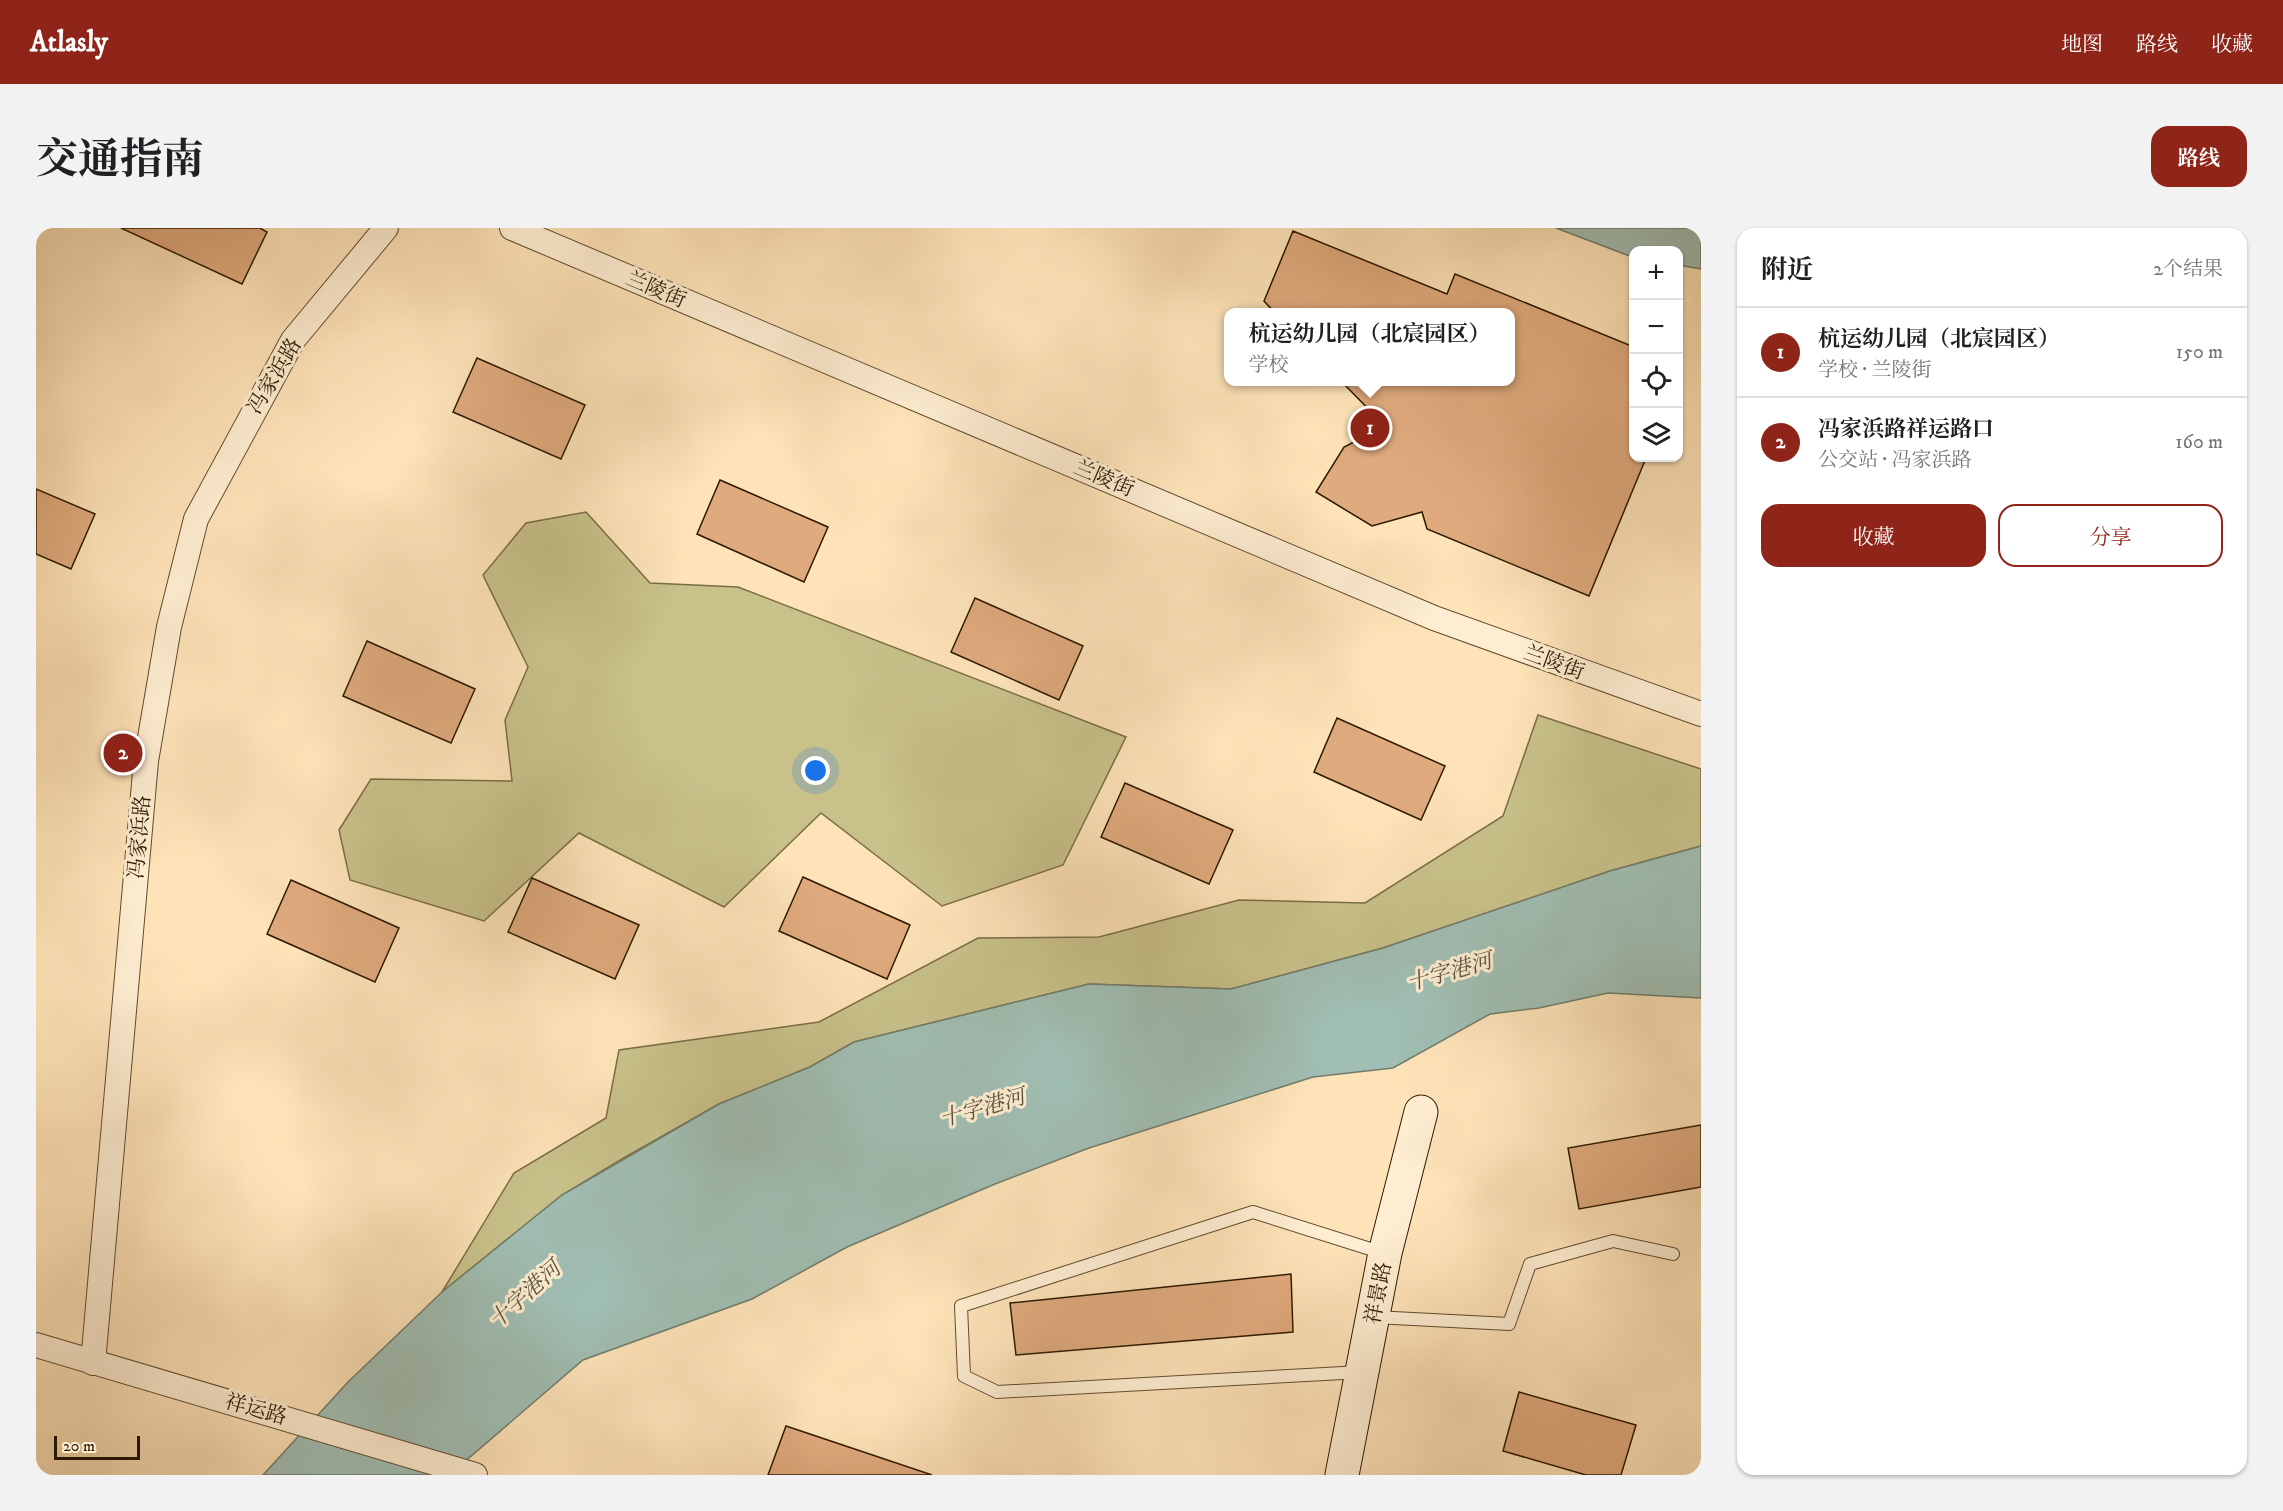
<!DOCTYPE html>
<html lang="zh">
<head>
<meta charset="utf-8">
<style>
	body { margin:0; font-family:"IM FELL DW Pica","Noto Serif SC",serif; background:#f2f2f2; color:#202124 }
	.controls { position:absolute; right:18px; top:18px; display:grid; overflow:hidden; border-radius:12px; box-shadow:0 2px 4px #0004 }
	.controls button { width:54px; height:54px; display:grid; place-items:center; padding:0; border:0; border-bottom:2px solid #e0e0e0; background:#fff; color:#202124; font:30px sans-serif }
	.scale { position:absolute; left:18px; bottom:15px; width:86px; box-sizing:border-box; padding-left:6px; border:3px solid #2d1900; border-top:0; font-size:16px; line-height:21px; white-space:nowrap; color:#2d1900; -webkit-text-stroke:4px #feedd1; paint-order:stroke }
	.you { position:absolute; left:780px; top:543px; width:21px; height:21px; margin:-15px; border:4px solid #fff; border-radius:50%; background:#1a73e8; box-shadow:0 0 0 9px #1a73e833 }
	.badge { display:grid; place-items:center; width:39px; height:39px; border-radius:50%; background:#8f2418; color:#fff; font-size:20px; font-weight:700 }
	.pin { position:absolute; translate:-50% -50%; border:3px solid #fff; box-shadow:0 2px 6px #0006 }
	.popup { position:absolute; left:1188px; top:80px; width:291px; height:78px; box-sizing:border-box; display:grid; place-content:center; border-radius:12px; background:#fff; filter:drop-shadow(0 2px 4px #0005); font-size:20px; white-space:nowrap; color:#757577 }
	.popup b { font-size:22px; color:#202124 }
	.popup::after { content:''; position:absolute; left:50%; top:100%; margin-left:-12px; border:12px solid transparent; border-top-color:#fff }
	.list { margin:0; padding:0; list-style:none }
	h2 { display:flex; justify-content:space-between; align-items:center; height:78px; margin:0; padding:0 24px; font-size:26px }
	h2 small { font-size:20px; font-weight:400; color:#757577 }
	.list li { display:grid; grid-template-columns:39px 1fr auto; gap:18px; align-items:center; box-sizing:border-box; height:90px; padding:0 24px; border-top:2px solid #e0e0e0 }
	.list b { display:block; font-size:22px; white-space:nowrap }
	.list p { margin:0; font-size:20px; white-space:nowrap; color:#757577 }
	.list em { font-size:20px; font-style:normal; color:#757577 }
	.actions { display:flex; gap:12px; padding:18px 24px }
	.actions a { flex:1; padding:14px 0; border:2px solid #8f2418; border-radius:18px; text-align:center; font-size:21px; color:#8f2418 }
	.actions .main { background:#8f2418; color:#fff }
	.icon { flex:none; width:33px; height:33px; fill:none; stroke:currentColor; stroke-width:2; stroke-linecap:round; stroke-linejoin:round }
	.map { position:relative; flex:none; width:1665px; height:1247px; overflow:hidden; border-radius:18px }
	header { display:flex; align-items:center; gap:36px; box-sizing:border-box; height:84px; padding:0 30px; background:#8f2418; color:#fff }
	header strong { font-size:28px }
	nav { display:flex; gap:33px; margin-inline-start:auto; font-size:21px }
	.intro { display:flex; align-items:center; justify-content:space-between; box-sizing:border-box; height:144px; padding:0 36px }
	h1 { margin:0; font-size:42px }
	.button { padding:15px 27px; border-radius:18px; background:#8f2418; color:#fff; font-size:21px; font-weight:700 }
	main { display:flex; gap:36px; padding:0 36px }
	aside { flex:1; background:#fff; border-radius:18px; box-shadow:0 2px 4px #0004 }
	.map>svg:first-child { display:block }
</style>
</head>
<body>
<header>
<strong>Atlasly</strong>
<nav><a>地图</a><a>路线</a><a>收藏</a></nav>
</header>
<div class="intro"><h1>交通指南</h1><a class="button">路线</a></div>
<main>
<div class="map">
<svg width="1665" height="1247" viewBox="0 0 1665 1247">
	<rect width="100%" height="100%" fill="#fee3b8"/>
	<filter id="stains"><feTurbulence type="fractalNoise" baseFrequency=".00333" numOctaves="4"/><feColorMatrix values="0 0 0 0 .2 0 0 0 0 .09 0 0 0 0 .02 0 0 0 .5 -.17"/></filter>
	<radialGradient id="worn" r=".72"><stop offset=".6" stop-color="#630" stop-opacity="0"/><stop offset="1" stop-color="#630" stop-opacity=".3"/></radialGradient>
	<!-- green -->
	<g fill="#c8c18a" stroke="#7a6d45" stroke-width="1.5">
		<path d="M 550,284 L 614,355 L 702,359 L 1090,509 L 1027,637 L 906,678 L 785,585 L 688,679 L 543,605 L 448,693 L 314,652 L 303,602 L 335,551 L 476,553 L 469,492 L 492,439 L 447,347 L 490,295 Z"/>
		<path d="M 1502,487 L 1665,541 L 1665,618 L 1574,643 L 1347,720 L 1195,761 L 1053,756 L 818,814 L 774,839 L 683,876 L 586,931 L 526,967 L 406,1064 L 478,945 L 570,890 L 583,822 L 783,794 L 942,710 L 1063,709 L 1203,672 L 1329,675 L 1467,588 Z"/>
	</g>
	<!-- water -->
	<g fill="#a0beb3" stroke="#727c6b" stroke-width="1.5">
		<path d="M 1520,0 L 1665,0 L 1665,41 L 1643,37 L 1642,22 L 1598,22 L 1597,29 L 1591,27 Z"/>
		<path d="M 1665,618 L 1665,770 L 1572,765 L 1503,780 L 1454,786 L 1357,840 L 1277,849 L 1053,920 L 959,956 L 811,1019 L 716,1071 L 547,1132 L 413,1247 L 227,1247 L 312,1154 L 406,1064 L 526,967 L 683,876 L 774,839 L 818,814 L 1053,756 L 1195,761 L 1347,720 L 1574,643 Z"/>
	</g>
	<!-- building -->
	<g fill="#dfaa7d" stroke="#2d1900" stroke-width="1.5">
		<path d="M 85,0 L 224,0 L 231,4 L 206,56 Z"/>
		<path d="M 1257,3 L 1411,66 L 1419,46 L 1598,119 L 1598,230 L 1610,230 L 1553,368 L 1391,301 L 1386,284 L 1336,298 L 1280,264 L 1308,219 L 1349,198 L 1306,154 L 1475,154 L 1475,85 L 1239,85 L 1228,73 Z"/>
		<path d="M 441,130 L 549,177 L 525,231 L 417,184 Z"/>
		<path d="M 684,252 L 792,299 L 768,354 L 661,306 Z"/>
		<path d="M 0,261 L 59,286 L 35,341 L 0,326 Z"/>
		<path d="M 939,370 L 1047,418 L 1023,472 L 915,424 Z"/>
		<path d="M 331,413 L 439,461 L 415,515 L 307,468 Z"/>
		<path d="M 1301,490 L 1409,538 L 1385,592 L 1278,544 Z"/>
		<path d="M 1089,555 L 1197,602 L 1173,656 L 1065,609 Z"/>
		<path d="M 767,649 L 874,697 L 851,751 L 743,703 Z"/>
		<path d="M 496,650 L 603,697 L 579,751 L 472,704 Z"/>
		<path d="M 255,652 L 363,700 L 339,754 L 231,706 Z"/>
		<path d="M 1665,897 L 1665,959 L 1543,981 L 1532,920 Z"/>
		<path d="M 1255,1046 L 1257,1104 L 980,1127 L 974,1075 Z"/>
		<path d="M 1483,1164 L 1600,1197 L 1585,1247 L 1550,1247 L 1467,1223 Z"/>
		<path d="M 750,1198 L 896,1247 L 732,1247 Z"/>
	</g>
	<g fill="none" stroke-linecap="round" stroke-linejoin="round">
		<defs>
			<g id="lane">
				<path d="M 1338,1089 L 1473,1096 L 1494,1036 L 1577,1013 L 1637,1026"/>
				<path d="M 1325,1144 L 961,1164 L 928,1148 L 925,1078 L 1217,984 L 1347,1025"/>
			</g>
			<g id="street">
				<path d="M 476,0 L 1398,390 L 1665,486"/>
				<path d="M 0,1117 L 439,1247"/>
				<path d="M 57,1135 L 110,533 L 133,399 L 160,291 L 257,112 L 350,0"/>
			</g>
			<path id="secondary" d="M 1306,1247 L 1349,1025 L 1385,884"/>
		</defs>
		<!-- lane casing -->
		<use href="#lane" stroke="#614c2e" stroke-width="14"/>
		<!-- street casing -->
		<use href="#street" stroke="#614c2e" stroke-width="26"/>
		<!-- secondary casing -->
		<use href="#secondary" stroke="#2d1900" stroke-width="35"/>
		<!-- lane -->
		<use href="#lane" stroke="#feedd1" stroke-width="12"/>
		<!-- street -->
		<use href="#street" stroke="#feedd1" stroke-width="24"/>
		<!-- secondary -->
		<use href="#secondary" stroke="#feedd1" stroke-width="33"/>
	</g>
	<g text-anchor="middle" stroke-width="6" stroke-linejoin="round" paint-order="stroke">
		<!-- street labels -->
		<g font-size="21" fill="#2d1900" stroke="#feedd1">
			<text transform="translate(620 61) rotate(23)" y="7">兰陵街</text>
			<text transform="translate(238 148) rotate(-59)" y="7">冯家浜路</text>
			<text transform="translate(1068 250) rotate(23)" y="7">兰陵街</text>
			<text transform="translate(1518 434) rotate(20)" y="7">兰陵街</text>
			<text transform="translate(103 609) rotate(-85)" y="7">冯家浜路</text>
			<text transform="translate(1342 1065) rotate(-79)" y="7">祥景路</text>
			<text transform="translate(220 1181) rotate(16)" y="7">祥运路</text>
		</g>
		<!-- water labels -->
		<g font-size="22" font-style="italic" fill="#55533f" stroke="#feedd1">
			<text transform="translate(1413 743) rotate(-16)" y="8">十字港河</text>
			<text transform="translate(946 879) rotate(-16)" y="8">十字港河</text>
			<text transform="translate(488 1066) rotate(-42)" y="8">十字港河</text>
		</g>
	</g>
	<rect width="100%" height="100%" filter="url(#stains)"/>
	<rect width="100%" height="100%" fill="url(#worn)"/>
</svg>
<div class="controls">
<button>+</button>
<button>−</button>
<button><svg class="icon" aria-label="locate" viewBox="0 0 24 24"><circle cx="12" cy="12" r="6"/><path d="M12 2v4M12 18v4M2 12h4M18 12h4"/></svg></button>
<button><svg class="icon" aria-label="layers" viewBox="0 0 24 24"><path d="M12 4l9 5-9 5-9-5zM3 14l9 5 9-5"/></svg></button>
</div>
<div class="scale">20 m</div>
<div class="you"></div>
<div class="pin badge" style="left:1334px;top:200px">1</div>
<div class="popup"><b>杭运幼儿园（北宸园区）</b>学校</div>
<div class="pin badge" style="left:87px;top:525px">2</div>
</div>
<aside>
<h2>附近<small>2个结果</small></h2>
<ul class="list">
<li><span class="badge">1</span><div><b>杭运幼儿园（北宸园区）</b><p>学校 · 兰陵街</p></div><em>150 m</em></li>
<li><span class="badge">2</span><div><b>冯家浜路祥运路口</b><p>公交站 · 冯家浜路</p></div><em>160 m</em></li>
</ul>
<div class="actions"><a class="main">收藏</a><a>分享</a></div>
</aside>
</main>
</body>
</html>
